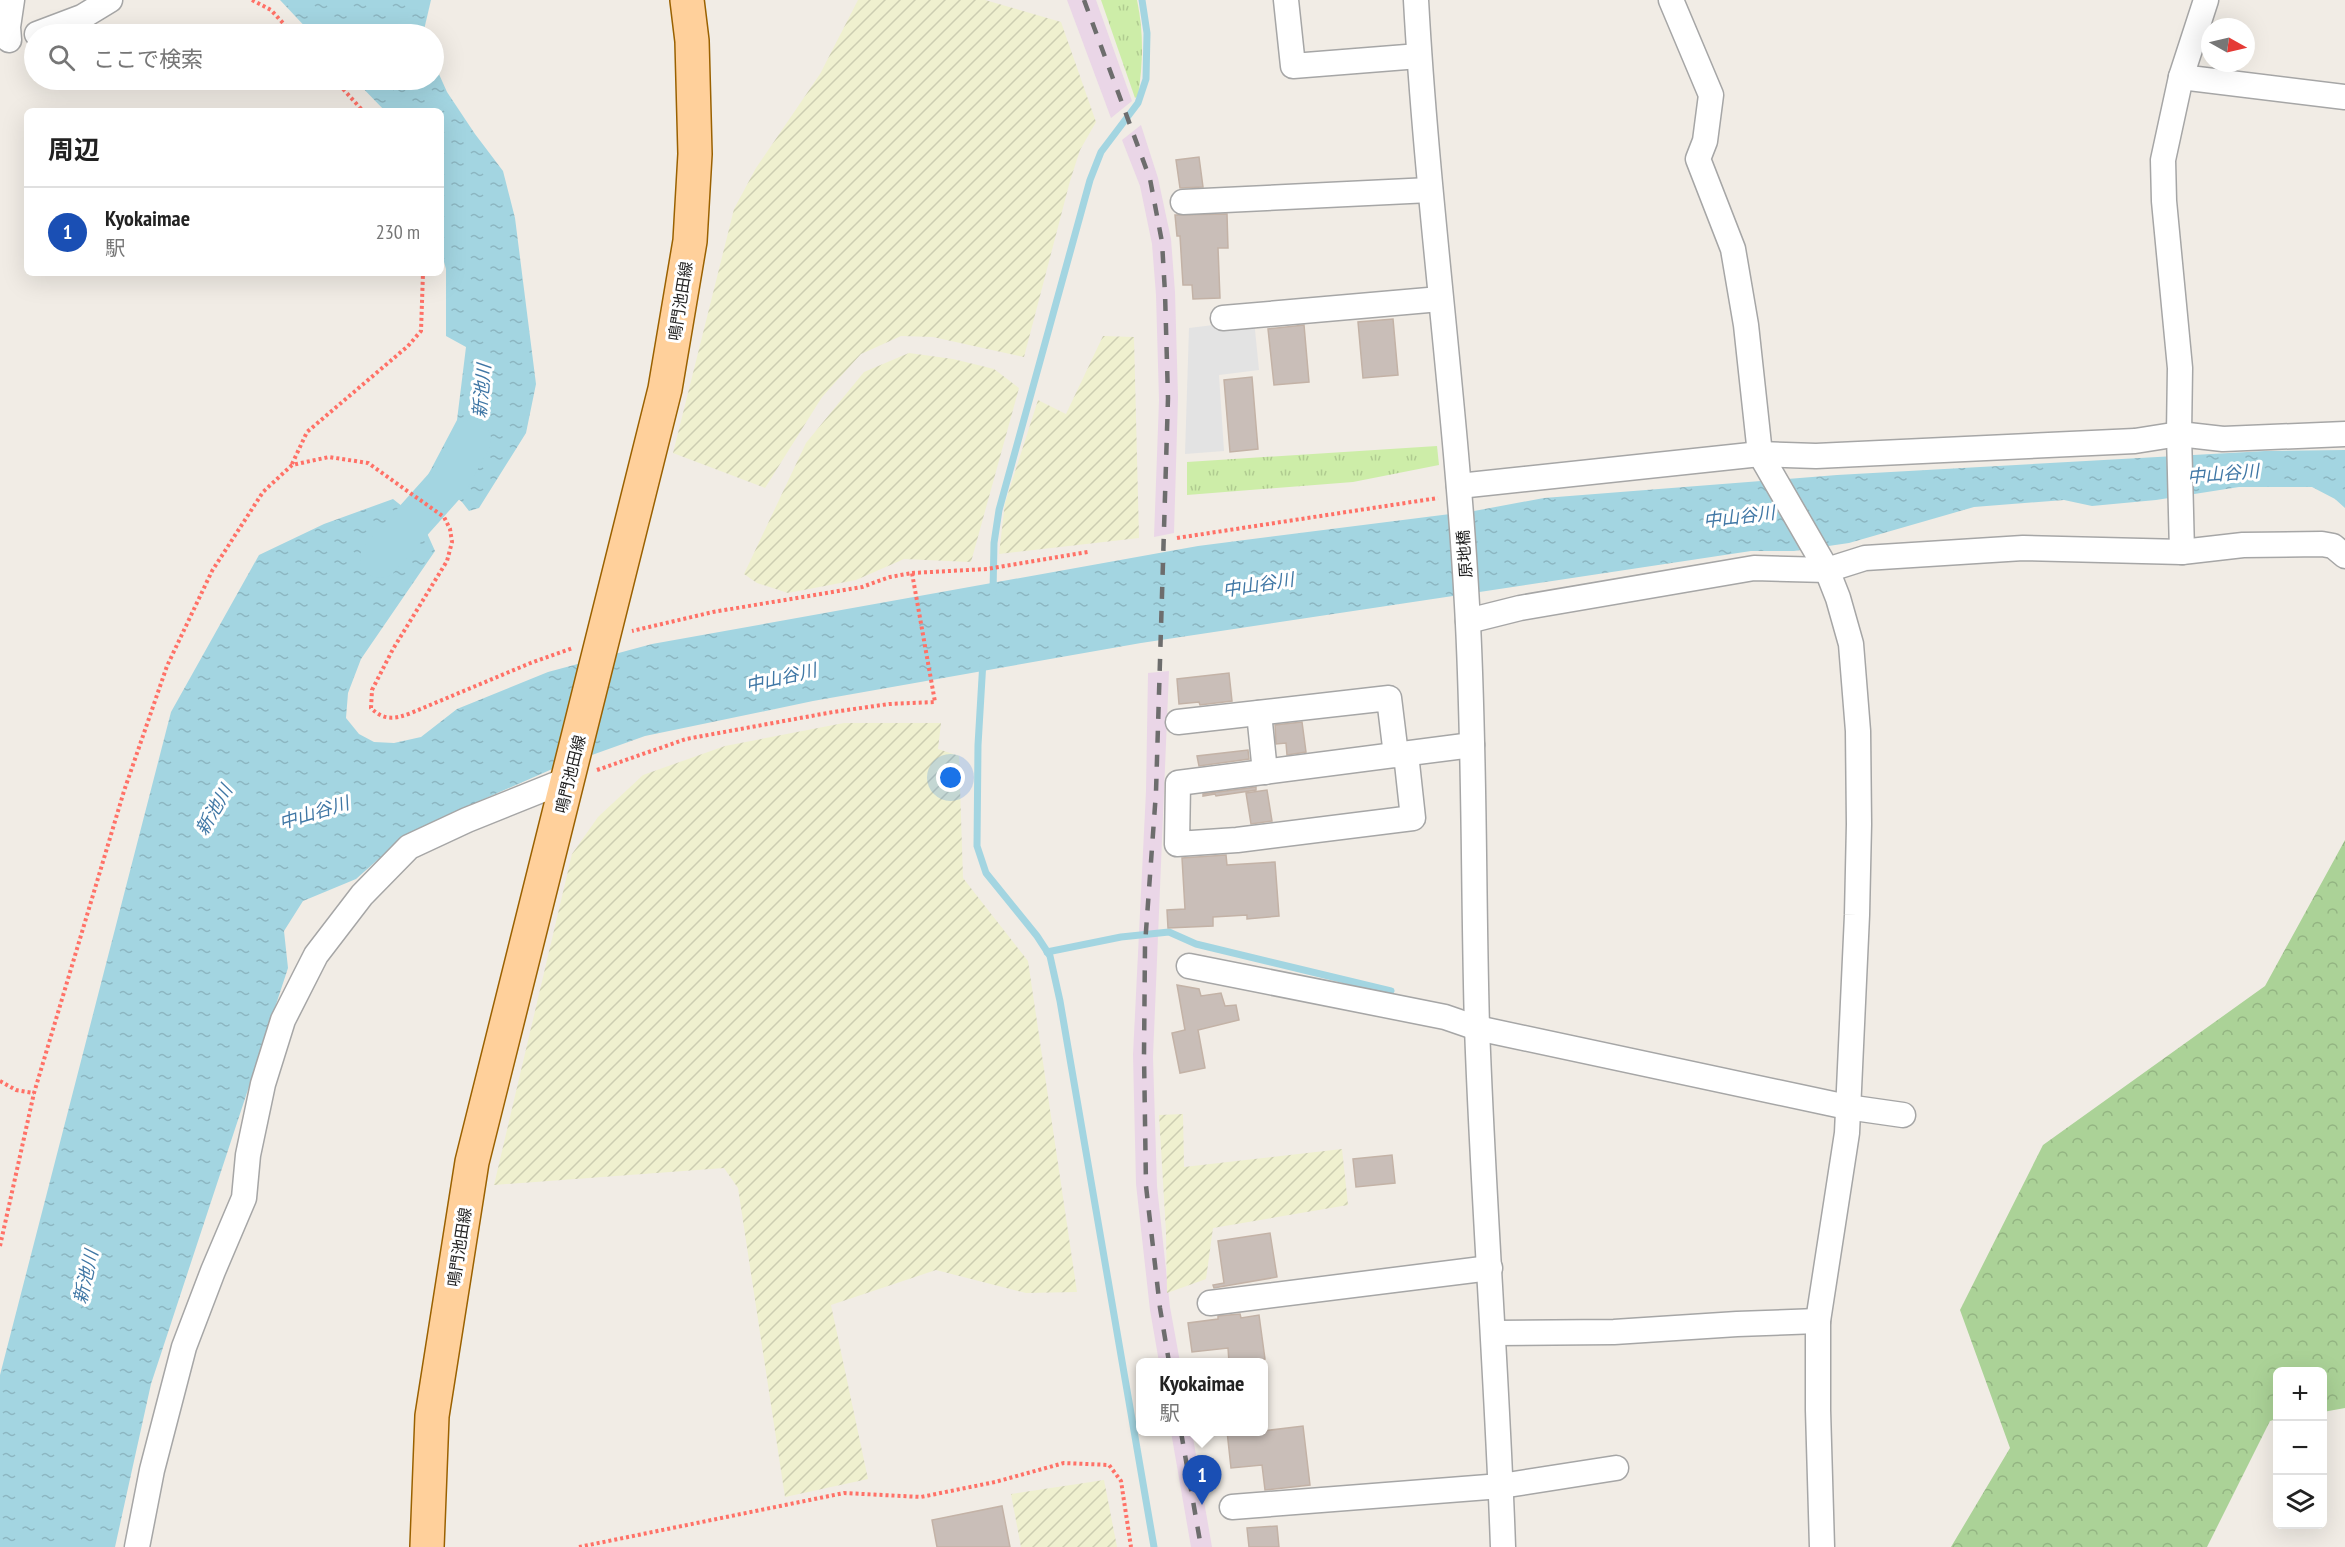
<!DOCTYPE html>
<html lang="ja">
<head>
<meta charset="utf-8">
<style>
	body { margin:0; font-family:"PT Sans Narrow","Noto Sans JP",sans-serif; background:#f2f2f2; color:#222 }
	.controls { position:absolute; right:18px; bottom:18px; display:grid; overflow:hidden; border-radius:9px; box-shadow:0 6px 24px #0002 }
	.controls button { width:54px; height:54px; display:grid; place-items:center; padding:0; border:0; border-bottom:2px solid #e0e0e0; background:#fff; color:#222; font:30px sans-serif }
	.compass { position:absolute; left:2201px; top:18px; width:54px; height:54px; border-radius:50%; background:#fff; box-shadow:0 6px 24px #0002; rotate:98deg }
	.you { position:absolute; left:951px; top:778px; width:21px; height:21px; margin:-15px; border:4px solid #fff; border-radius:50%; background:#1a73e8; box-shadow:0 0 0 9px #1a73e833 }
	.badge { display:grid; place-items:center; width:39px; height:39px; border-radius:50%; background:#b45309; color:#fff; font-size:20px; font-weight:700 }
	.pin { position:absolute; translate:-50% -50px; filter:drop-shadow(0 2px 3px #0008) }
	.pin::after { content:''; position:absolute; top:32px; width:21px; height:18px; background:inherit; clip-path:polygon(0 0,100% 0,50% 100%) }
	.popup { position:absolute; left:1136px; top:1358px; width:132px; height:78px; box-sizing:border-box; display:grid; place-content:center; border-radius:9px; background:#fff; filter:drop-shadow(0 2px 4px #0005); font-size:20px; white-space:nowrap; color:#767676 }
	.popup b { font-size:22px; color:#222 }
	.popup::after { content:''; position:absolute; left:50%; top:100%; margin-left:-12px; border:12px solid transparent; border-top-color:#fff }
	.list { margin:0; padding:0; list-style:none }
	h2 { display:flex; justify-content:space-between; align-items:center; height:78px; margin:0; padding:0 24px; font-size:26px }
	h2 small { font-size:20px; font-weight:400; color:#767676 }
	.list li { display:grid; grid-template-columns:39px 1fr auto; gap:18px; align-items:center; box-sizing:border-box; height:90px; padding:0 24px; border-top:2px solid #e0e0e0 }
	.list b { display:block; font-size:22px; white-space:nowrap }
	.list p { margin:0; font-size:20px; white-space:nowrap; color:#767676 }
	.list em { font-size:20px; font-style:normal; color:#767676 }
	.icon { flex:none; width:33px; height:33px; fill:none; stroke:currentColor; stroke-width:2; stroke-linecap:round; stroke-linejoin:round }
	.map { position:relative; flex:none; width:2345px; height:1547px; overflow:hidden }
	.search { position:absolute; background:#fff; box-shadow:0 6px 24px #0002; left:24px; top:24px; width:420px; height:66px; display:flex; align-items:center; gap:15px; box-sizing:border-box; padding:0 21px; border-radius:33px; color:#767676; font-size:22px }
	.panel { position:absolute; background:#fff; box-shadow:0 6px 24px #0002; left:24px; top:108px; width:420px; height:168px; border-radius:9px }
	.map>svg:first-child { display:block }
</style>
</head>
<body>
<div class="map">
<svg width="2345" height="1547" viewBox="0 0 2345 1547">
	<defs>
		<pattern id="farmland-furrows" width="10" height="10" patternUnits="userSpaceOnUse" patternTransform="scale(1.5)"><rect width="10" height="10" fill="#eff0cf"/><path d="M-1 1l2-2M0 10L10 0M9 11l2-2" fill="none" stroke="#cccdb1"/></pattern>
		<pattern id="grass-tufts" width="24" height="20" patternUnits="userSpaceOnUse" patternTransform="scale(1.5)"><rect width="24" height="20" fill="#cdeda8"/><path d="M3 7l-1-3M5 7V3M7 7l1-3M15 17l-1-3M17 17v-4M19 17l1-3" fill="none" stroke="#b0cb90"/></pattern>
		<pattern id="forest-crowns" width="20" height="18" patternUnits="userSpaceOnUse" patternTransform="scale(1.5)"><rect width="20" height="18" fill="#abd297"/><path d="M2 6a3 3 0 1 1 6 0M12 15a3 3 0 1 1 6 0" fill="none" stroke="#93b482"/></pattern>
		<pattern id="water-ripples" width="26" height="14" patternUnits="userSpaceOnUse" patternTransform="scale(1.5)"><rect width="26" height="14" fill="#a3d5e1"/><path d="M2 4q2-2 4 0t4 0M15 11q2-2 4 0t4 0" fill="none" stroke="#8cb6c1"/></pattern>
	</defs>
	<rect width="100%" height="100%" fill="#f1ece5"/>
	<!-- railway -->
	<g fill="#ead6e7">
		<path d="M 1067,0 L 1096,0 L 1132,101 L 1111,118 Z"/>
		<path d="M 1141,125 L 1158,178 L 1171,239 L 1175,292 L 1178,397 L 1174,533 L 1154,537 L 1159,400 L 1156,295 L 1152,244 L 1140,186 L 1122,140 Z"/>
		<path d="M 1169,671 L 1153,1057 L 1157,1186 L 1170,1307 L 1180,1362 L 1159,1362 L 1150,1310 L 1136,1184 L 1133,1055 L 1146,791 L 1148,673 Z"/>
		<path d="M 1171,1432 L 1192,1432 L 1212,1547 L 1191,1547 Z"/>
	</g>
	<!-- farmland -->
	<g fill="url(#farmland-furrows)">
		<path d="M 858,0 L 985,0 L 1061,22 L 1096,122 L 1080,150 L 1070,181 L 1024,357 L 933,337 L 901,336 L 861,354 L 822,397 L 765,488 L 673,453 L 734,209 L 756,168 L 820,74 Z"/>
		<path d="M 1103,336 L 1134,337 L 1139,538 L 999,554 L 1005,503 L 1038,400 L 1066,414 Z"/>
		<path d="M 909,353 L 953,359 L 994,369 L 1019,388 L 971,562 L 904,559 L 856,580 L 788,593 L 757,583 L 744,574 L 806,443 L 864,372 Z"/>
		<path d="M 844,723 L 941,723 L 938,749 L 959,756 L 963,878 L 1028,961 L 1077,1292 L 1026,1293 L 936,1270 L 831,1305 L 868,1479 L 785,1497 L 738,1188 L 724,1168 L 494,1185 L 572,854 L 598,817 L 643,775 L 725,746 Z"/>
		<path d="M 1183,1114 L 1184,1167 L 1342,1149 L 1348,1205 L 1213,1228 L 1206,1279 L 1167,1293 L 1166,1232 L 1159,1115 Z"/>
		<path d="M 1104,1480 L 1117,1547 L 1021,1547 L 1011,1494 Z"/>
	</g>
	<!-- grass -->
	<g fill="url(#grass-tufts)">
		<path d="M 1101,0 L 1137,0 C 1144,33 1143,63 1138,96 L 1135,98 Z"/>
		<path d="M 1437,446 L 1439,465 L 1353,482 L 1187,495 L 1187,462 Z"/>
	</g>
	<!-- forest -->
	<path fill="url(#forest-crowns)" d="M 2345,840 L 2345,1408 L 2323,1412 L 2322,1372 L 2278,1372 L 2277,1419 L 2270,1421 L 2207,1547 L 1951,1547 L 2010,1448 L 1960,1310 L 2043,1145 L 2265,986 Z"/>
	<!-- parking -->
	<path fill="#e3e3e3" d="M 1254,320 L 1259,370 L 1219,375 L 1224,451 L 1185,454 L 1189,328 Z"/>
	<!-- water -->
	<g fill="url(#water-ripples)">
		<path d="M 280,0 L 431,0 L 423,34 L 312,34 Z"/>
		<path d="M 434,63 L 447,92 L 475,134 L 503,171 L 515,218 L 536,384 L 526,433 L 479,508 L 469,511 L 462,502 L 428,475 L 457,420 L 466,347 L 446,336 L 446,269 L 441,251 L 441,111 L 385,111 L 355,80 L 434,80 Z"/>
		<path d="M 2345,450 L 2345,508 L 2335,499 L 2312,487 L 2239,487 L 2156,500 L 2092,506 L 2064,500 L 1974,507 L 1849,543 L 1794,551 L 1751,551 L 1141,643 L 813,701 L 645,736 L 550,770 L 475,803 L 400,840 L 356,879 L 303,901 L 284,931 L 288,968 L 151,1384 L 115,1547 L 0,1547 L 0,1375 L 171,712 L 259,555 L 324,524 L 393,499 L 422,522 L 435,551 L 361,659 L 348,693 L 346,718 L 359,734 L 374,742 L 394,743 L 421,737 L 457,709 L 548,672 L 652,644 L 1198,546 L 1474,511 L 1544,498 L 1837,475 L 2265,451 Z"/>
	</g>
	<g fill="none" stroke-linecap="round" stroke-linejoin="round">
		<!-- stream -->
		<g stroke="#a3d5e1" stroke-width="7">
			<path d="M 993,592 L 994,543 L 999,510 L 1090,180 L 1101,152 L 1138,103 L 1146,79 L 1147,33 L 1142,0"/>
			<path d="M 983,661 L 978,745 L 977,846 L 986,873 L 1037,936 L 1050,956 L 1060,1001 L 1154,1547"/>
			<path d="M 1047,952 L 1121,937 L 1169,932 L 1196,944 L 1391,991"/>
		</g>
		<!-- river -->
		<path stroke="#a3d5e1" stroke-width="40" d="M 380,558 L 448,482 L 471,440"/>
	</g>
	<!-- building -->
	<g fill="#c9beb8" stroke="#c3b2a6" stroke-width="1.5">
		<path d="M 1199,157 L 1203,187 L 1180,188 L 1176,160 Z"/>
		<path d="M 1227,214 L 1228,248 L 1218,248 L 1220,298 L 1193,299 L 1192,285 L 1183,285 L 1180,236 L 1177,236 L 1175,215 Z"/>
		<path d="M 1393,319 L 1398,375 L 1363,378 L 1358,322 Z"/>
		<path d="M 1304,325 L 1309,382 L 1274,385 L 1268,329 Z"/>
		<path d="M 1252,377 L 1258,449 L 1230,452 L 1224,380 Z"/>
		<path d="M 1229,673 L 1232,701 L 1200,705 L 1199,702 L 1179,704 L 1177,679 Z"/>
		<path d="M 1302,722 L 1306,752 L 1287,755 L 1286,743 L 1276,744 L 1275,725 Z"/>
		<path d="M 1248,750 L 1249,759 L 1199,766 L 1197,756 Z"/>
		<path d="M 1256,787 L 1256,790 L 1216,796 L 1215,794 L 1203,796 L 1203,794 Z"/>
		<path d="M 1267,790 L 1272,821 L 1251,824 L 1246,793 Z"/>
		<path d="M 1226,855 L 1227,865 L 1275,862 L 1279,916 L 1247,919 L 1247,915 L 1213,917 L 1213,926 L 1168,928 L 1167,910 L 1185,909 L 1182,858 Z"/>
		<path d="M 1177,985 L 1199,989 L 1201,996 L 1221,993 L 1225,1006 L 1236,1005 L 1239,1020 L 1198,1030 L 1205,1068 L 1180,1073 L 1172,1033 L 1185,1030 Z"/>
		<path d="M 1392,1155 L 1395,1183 L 1356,1187 L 1353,1159 Z"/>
		<path d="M 1270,1233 L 1277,1277 L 1214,1288 L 1213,1285 L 1224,1283 L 1218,1241 Z"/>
		<path d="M 1240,1314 L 1241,1318 L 1259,1315 L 1265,1359 L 1229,1362 L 1228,1348 L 1192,1352 L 1188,1323 L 1218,1319 L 1218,1316 Z"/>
		<path d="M 1303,1426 L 1310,1485 L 1265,1490 L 1262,1465 L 1231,1468 L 1227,1431 L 1263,1431 Z"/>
		<path d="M 1002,1506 L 1010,1547 L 937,1547 L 932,1520 Z"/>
		<path d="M 1277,1526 L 1279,1547 L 1249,1547 L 1247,1528 Z"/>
	</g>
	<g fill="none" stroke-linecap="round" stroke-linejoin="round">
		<defs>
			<g id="minor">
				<path d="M 1286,0 L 1293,66 L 1419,56"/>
				<path d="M 1416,0 C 1427,202 1456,403 1467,605 C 1475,745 1473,886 1477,1026 C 1483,1200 1497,1373 1503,1547"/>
				<path d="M 1671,0 L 1711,95 L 1705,141 L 1698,159 L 1733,249 L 1746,325 L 1760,454 L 1827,570 L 1838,598 L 1851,644 L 1858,731 L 1859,824 L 1857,915 L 1847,1133 L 1818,1321 L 1818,1410 L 1822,1547"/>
				<path d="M 37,34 L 82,17 L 110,0"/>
				<path d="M 9,40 L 8,27 L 12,0"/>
				<path d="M 2181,77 L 2345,97"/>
				<path d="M 1183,202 L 1430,190"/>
				<path d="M 1223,318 L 1440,299"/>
				<path d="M 1459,486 L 1760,454 L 1816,456 L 2135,441 L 2179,434 L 2223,439 L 2345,434"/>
				<path d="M 2182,552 L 2179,434 L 2180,368 L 2164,201 L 2163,160 L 2181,77 L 2206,0"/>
				<path d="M 1468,621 L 1520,608 L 1754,568 L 1827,570 L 1865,558 L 2023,548 L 2182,552 L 2243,545 L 2322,544 L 2333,546 L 2345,556"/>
				<path d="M 1259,713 L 1265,772"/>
				<path d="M 1178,722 L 1389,698 L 1396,755"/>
				<path d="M 1406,754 L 1413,818 L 1237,840 L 1177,844 L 1178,783 L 1472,745"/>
				<path d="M 1189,966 L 1445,1017 L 1477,1028 L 1847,1107 L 1903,1115"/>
				<path d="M 1210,1303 L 1490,1268"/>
				<path d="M 1494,1333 L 1614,1332 L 1737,1324 L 1818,1321"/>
				<path d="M 1232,1507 L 1501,1486 L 1616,1468"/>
				<path d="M 137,1547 L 152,1470 L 184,1347 L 213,1271 L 244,1198 L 248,1155 L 263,1084 L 283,1020 L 316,955 L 362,895 L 409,847 L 467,820 L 569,779"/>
			</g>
			<path id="primary" d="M 427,1547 L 432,1416 L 472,1162 L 665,389 L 690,241 L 695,154 L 692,41 L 687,0"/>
		</defs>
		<!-- minor casing -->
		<use href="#minor" stroke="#a6a6a6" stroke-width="27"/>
		<!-- primary casing -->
		<use href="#primary" stroke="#9a6100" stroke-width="36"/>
		<!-- path -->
		<g stroke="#ff7167" stroke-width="4" stroke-dasharray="3 3" stroke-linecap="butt">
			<path d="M 252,0 L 271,10 L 293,34"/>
			<path d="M 335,80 L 363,111"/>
			<path d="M 292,464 L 307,432 L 408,346 L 421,331 L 423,273"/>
			<path d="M 1177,538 L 1438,498"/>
			<path d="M 912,573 L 987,569 L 1088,552"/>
			<path d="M 597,770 L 686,739 L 833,712 L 889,704 L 935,702 L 912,573 L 890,577 L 862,587 L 713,612 L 632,631"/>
			<path d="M 0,1081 L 16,1090 L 34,1093"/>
			<path d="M 0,1246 L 34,1093 L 124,791 L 167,666 L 212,571 L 263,492 L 292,465 L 329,457 L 368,463 L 444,517 L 450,529 L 452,542 L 447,561 L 393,649 L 372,690 L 371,708 C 384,721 395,719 411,713 L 533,662 L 573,648"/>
			<path d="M 579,1547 L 844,1493 L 921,1497 L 995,1482 L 1064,1463 L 1109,1465 L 1121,1481 L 1131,1547"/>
		</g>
		<!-- minor -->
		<use href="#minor" stroke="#fff" stroke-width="24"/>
		<!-- primary -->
		<use href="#primary" stroke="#ffd09b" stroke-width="33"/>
		<!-- rail -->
		<g stroke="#6d6d6d" stroke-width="4.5" stroke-dasharray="12 12" stroke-linecap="butt">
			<path d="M 1084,0 L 1150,179 L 1162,242 L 1165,293 L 1168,398 L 1156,792 L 1145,945 L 1144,1055 L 1146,1186 L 1160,1308 L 1169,1362"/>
			<path d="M 1181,1432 L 1201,1547"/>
		</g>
	</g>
	<g text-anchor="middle" stroke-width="6" stroke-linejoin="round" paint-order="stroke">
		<!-- street labels -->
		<g font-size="16" fill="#1f1f1f" stroke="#fff">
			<text transform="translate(680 301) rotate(-81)" y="6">鳴門池田線</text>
			<text transform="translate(1464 554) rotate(-94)" y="6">原地橋</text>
			<text transform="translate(570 774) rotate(-76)" y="6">鳴門池田線</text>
			<text transform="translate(459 1247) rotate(-81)" y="6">鳴門池田線</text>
		</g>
		<!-- water labels -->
		<g font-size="18" font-style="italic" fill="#4077a5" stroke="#fff">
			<text transform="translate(482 391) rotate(-85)" y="6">新池川</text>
			<text transform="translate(2223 474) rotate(-5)" y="6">中山谷川</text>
			<text transform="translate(1739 517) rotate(-7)" y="6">中山谷川</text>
			<text transform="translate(1258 585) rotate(-9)" y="6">中山谷川</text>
			<text transform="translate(781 678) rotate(-13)" y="6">中山谷川</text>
			<text transform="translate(214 810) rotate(-60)" y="6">新池川</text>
			<text transform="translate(314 813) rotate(-17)" y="6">中山谷川</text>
			<text transform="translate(86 1277) rotate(-77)" y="6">新池川</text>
		</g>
	</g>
</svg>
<div class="controls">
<button>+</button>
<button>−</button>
<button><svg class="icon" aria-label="layers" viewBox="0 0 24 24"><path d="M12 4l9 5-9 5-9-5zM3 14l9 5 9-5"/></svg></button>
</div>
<svg class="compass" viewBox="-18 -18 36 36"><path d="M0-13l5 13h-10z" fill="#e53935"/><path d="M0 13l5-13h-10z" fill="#767676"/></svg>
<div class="you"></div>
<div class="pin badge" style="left:1202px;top:1505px;background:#1a4fb4">1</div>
<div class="popup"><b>Kyokaimae</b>駅</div>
<div class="search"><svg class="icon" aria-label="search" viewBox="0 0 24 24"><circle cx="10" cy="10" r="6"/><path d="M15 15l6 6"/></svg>ここで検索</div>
<section class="panel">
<h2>周辺<small></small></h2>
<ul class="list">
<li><span class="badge" style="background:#1a4fb4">1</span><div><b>Kyokaimae</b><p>駅</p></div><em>230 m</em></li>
</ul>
</section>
</div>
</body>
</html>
